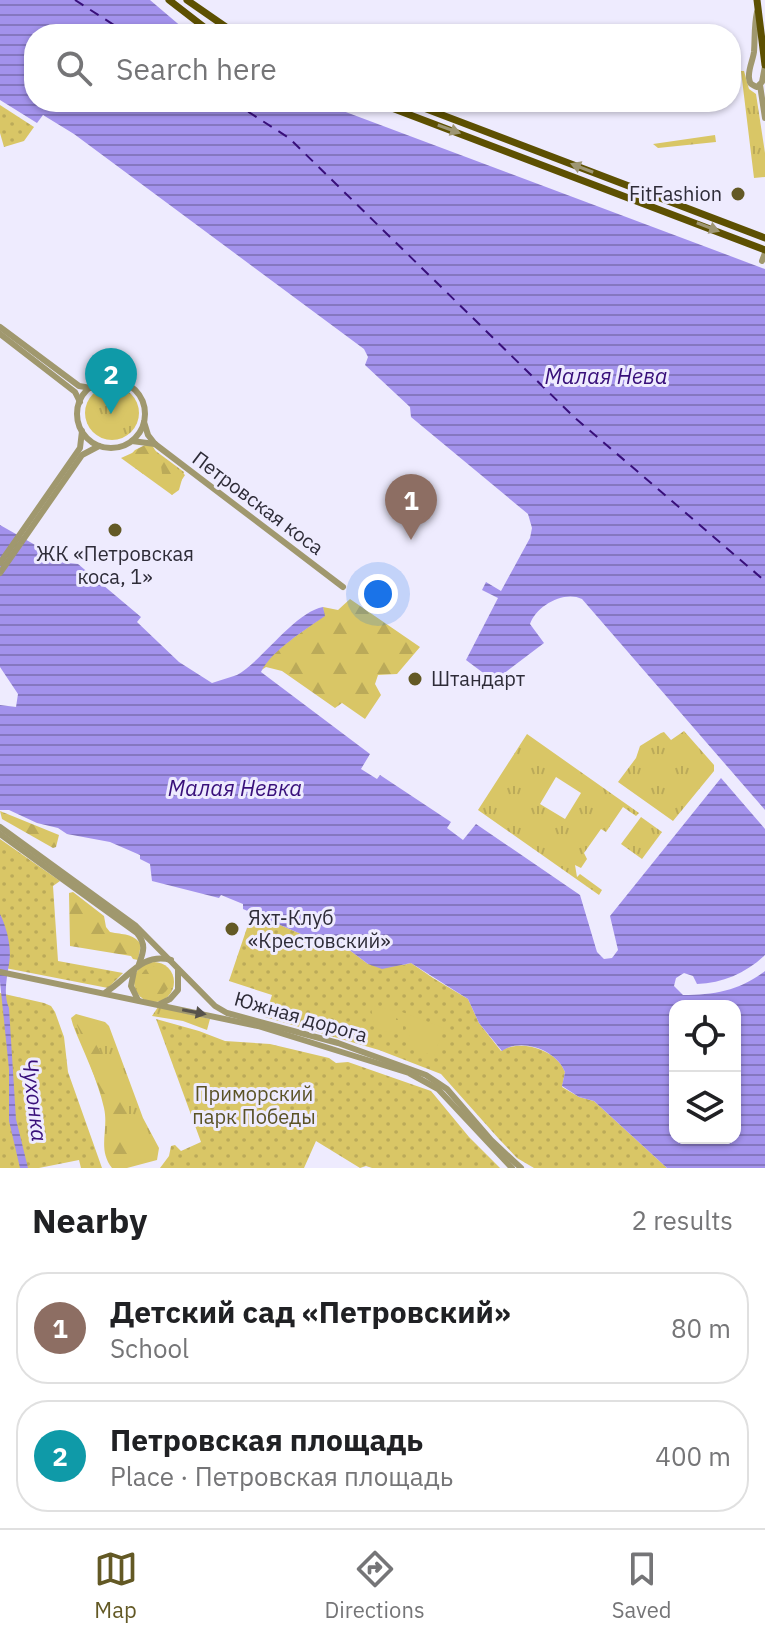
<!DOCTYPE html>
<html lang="en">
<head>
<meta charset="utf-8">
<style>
	body { margin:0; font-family:"IBM Plex Sans",sans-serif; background:#f6f6f6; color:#202124 }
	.controls { position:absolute; right:24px; bottom:24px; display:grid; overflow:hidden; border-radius:16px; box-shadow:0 2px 6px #0004 }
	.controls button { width:72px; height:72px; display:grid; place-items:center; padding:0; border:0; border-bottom:2px solid #e0e0e0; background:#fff; color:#202124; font:40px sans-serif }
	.you { position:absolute; left:378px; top:594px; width:28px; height:28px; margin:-20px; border:6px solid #fff; border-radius:50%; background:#1a73e8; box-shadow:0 0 0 12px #1a73e833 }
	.badge { display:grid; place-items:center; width:52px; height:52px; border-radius:50%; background:#635925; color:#fff; font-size:26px; font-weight:700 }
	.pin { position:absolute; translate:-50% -66px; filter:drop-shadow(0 2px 4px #0008) }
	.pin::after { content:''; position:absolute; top:42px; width:28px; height:24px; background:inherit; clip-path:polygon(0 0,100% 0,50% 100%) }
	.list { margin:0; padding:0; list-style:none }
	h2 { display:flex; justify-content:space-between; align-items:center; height:104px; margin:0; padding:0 32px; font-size:34px }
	h2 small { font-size:26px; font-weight:400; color:#757577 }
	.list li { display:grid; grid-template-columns:52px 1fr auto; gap:24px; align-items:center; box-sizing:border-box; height:112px; margin:0 16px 16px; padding:0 16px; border:2px solid #e0e0e0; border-radius:32px }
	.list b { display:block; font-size:30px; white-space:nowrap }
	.list p { margin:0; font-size:26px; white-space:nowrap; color:#757577 }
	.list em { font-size:26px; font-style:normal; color:#757577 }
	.icon { flex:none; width:44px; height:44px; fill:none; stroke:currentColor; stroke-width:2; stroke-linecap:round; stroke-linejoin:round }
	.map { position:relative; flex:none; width:765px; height:1168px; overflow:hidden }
	.search { position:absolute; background:#fff; box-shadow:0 2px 6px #0004; left:24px; right:24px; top:24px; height:88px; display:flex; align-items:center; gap:20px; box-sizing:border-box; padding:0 28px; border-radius:32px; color:#757577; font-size:30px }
	.sheet { height:360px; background:#fff }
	nav { display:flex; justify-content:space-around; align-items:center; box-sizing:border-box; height:112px; border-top:2px solid #e0e0e0; background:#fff; font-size:22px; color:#757577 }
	nav a { display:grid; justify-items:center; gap:4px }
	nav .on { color:#635925 }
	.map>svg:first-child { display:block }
</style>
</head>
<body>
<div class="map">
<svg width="765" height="1168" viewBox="0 0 765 1168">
	<defs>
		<pattern id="grass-tufts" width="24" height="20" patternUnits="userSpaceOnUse" patternTransform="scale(2)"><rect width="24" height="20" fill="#d9c666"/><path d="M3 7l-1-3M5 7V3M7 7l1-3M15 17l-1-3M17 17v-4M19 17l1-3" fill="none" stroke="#bbaa59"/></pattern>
		<pattern id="forest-firs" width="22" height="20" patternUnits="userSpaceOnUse" patternTransform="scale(2)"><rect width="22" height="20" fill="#d9c666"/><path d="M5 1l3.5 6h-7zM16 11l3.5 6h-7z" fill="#bbaa59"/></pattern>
		<pattern id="park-dots" width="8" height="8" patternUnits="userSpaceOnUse" patternTransform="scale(2)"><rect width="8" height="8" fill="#d9c666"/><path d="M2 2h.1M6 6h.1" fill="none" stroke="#bbaa59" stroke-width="1.8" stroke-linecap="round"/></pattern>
		<pattern id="water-rules" width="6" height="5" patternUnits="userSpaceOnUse" patternTransform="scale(2)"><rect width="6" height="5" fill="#a392ec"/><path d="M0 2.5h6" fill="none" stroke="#8577c0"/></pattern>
	</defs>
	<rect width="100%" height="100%" fill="#eeebfe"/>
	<!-- grass -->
	<g fill="url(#grass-tufts)" fill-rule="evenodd">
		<path d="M 741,71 L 744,71 L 749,89 L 756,94 L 765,153 L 765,177 L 754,178 Z"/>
		<circle cx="112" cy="413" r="27"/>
		<path d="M 141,449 L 153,449 L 184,472 L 179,490 L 172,495 L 121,458 Z"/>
		<path d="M 684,731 L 714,765 L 714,771 L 673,821 L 618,782 L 636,758 L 640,746 L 661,733 L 664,732 L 671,740 Z"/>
		<path d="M 527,734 L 639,813 L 636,816 L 623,807 L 606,832 L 601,829 L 584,853 L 587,859 L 581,868 L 575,865 L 577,877 L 580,874 L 602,890 L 599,895 L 478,810 ZM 556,777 L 581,793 L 565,819 L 540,804 Z"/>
		<path d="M 641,817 L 662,832 L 642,859 L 621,844 Z"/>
		<circle cx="154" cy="982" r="20"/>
		<path d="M 158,1007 L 210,1019 L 207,1030 L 183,1021 L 152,1016 Z"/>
		<path d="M 76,1014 L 105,1022 L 109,1026 L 143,1118 L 159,1148 L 157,1160 L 127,1168 L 112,1168 C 97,1149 109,1130 104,1108 C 98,1080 83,1051 73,1025 L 71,1018 Z"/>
	</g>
	<!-- forest -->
	<g fill="url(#forest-firs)">
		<path d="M 715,135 L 716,142 L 658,148 L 653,144 Z"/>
		<path d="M 145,445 L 152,445 L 158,455 L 148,463 L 143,474 L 126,460 L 135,450 Z"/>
		<path d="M 160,459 L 166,459 L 185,475 L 172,495 L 163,480 Z"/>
		<path d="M 350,599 L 420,647 L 397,674 L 378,675 L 375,684 L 381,695 L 365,719 L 342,703 L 335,708 L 282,671 L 266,667 L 260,671 C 271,651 305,630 324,616 L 323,607 L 338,610 Z"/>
		<path d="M 0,811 L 59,835 L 56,847 L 53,848 L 2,819 Z"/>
		<path d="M 73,892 L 104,916 L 106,927 L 110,932 C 124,935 132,933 141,944 L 138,960 L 133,959 L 131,956 L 70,946 L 69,893 Z"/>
		<circle cx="155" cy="981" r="15"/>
		<path d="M 82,1019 L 93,1021 L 88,1035 C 101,1047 106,1067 116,1081 L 126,1081 L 131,1092 C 126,1100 127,1121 125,1132 L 131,1141 L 145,1142 L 152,1159 L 114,1168 C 101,1151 107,1139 108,1120 L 112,1118 L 111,1108 L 103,1099 L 85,1051 L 86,1046 L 77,1025 Z"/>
	</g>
	<!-- park -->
	<g fill="url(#park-dots)">
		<path d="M 0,105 L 34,127 L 24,141 L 4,147 L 0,133 Z"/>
		<path d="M 0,839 L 60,881 L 53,886 L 58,961 L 123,973 L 108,988 L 0,967 Z"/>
		<path d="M 252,913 L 322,943 L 348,949 L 368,964 L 403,965 L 411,963 L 433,978 L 468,999 L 479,1023 L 501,1051 C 521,1038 557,1050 565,1072 L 562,1087 L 579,1097 L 594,1101 L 667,1168 L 534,1168 L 517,1158 L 499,1139 L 441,1074 L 379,1050 L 265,1017 L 272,995 L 229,981 Z"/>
		<path d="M 0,993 L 44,1003 L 51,1006 L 55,1012 L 64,1037 L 68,1072 L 102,1168 L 81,1168 L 79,1160 L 39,1168 L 0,1168 Z"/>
		<path d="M 156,1019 L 199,1031 L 225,1041 L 270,1044 L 329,1058 L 336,1063 L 348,1062 L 431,1091 L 469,1137 L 500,1168 L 372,1168 L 366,1166 L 360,1168 L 316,1141 L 304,1168 L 160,1168 L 169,1156 L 171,1146 L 175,1145 L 181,1151 L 201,1142 Z"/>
	</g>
	<!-- garden -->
	<path fill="#d9c666" d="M 371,1006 L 396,1011 L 396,1020 L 402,1020 L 402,1012 L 444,1028 L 434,1056 L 407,1047 L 410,1033 L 406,1025 L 403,1026 L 403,1033 L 383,1031 L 374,1027 Z"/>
	<!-- water -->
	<g fill="url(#water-rules)" fill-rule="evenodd">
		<path d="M 0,0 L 150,0 L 190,34 L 34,34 L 34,102 L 319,102 L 765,269 L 765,810 L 582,599 C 564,590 536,606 530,624 L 544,643 L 494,681 L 466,660 L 498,598 L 482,590 L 486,582 L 501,591 L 530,538 L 532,528 L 528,514 L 411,417 L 410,407 L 365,365 L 368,357 L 364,349 L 74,134 L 43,115 L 37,123 L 0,100 Z"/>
		<path d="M 0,525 L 37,546 L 59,562 L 78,564 L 141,617 L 137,622 L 179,662 L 212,683 C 220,680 229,678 237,675 C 262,661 295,612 323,607 L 325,616 C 305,630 271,651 261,672 L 370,754 L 361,769 L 377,779 L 380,775 L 451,822 L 447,828 L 463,840 L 476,824 L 580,895 L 597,952 L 604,959 L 612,958 L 618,950 L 610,916 L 721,778 L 765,829 L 765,955 C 746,973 723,983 697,984 L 693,976 L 684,973 L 676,978 L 674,986 L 683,995 C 714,995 739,991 765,971 L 765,1168 L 667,1168 L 594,1101 L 579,1097 L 562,1086 L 565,1072 C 557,1050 521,1037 502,1051 L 479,1023 L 468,999 L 411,963 L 382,969 L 368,964 L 348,949 L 322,943 L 243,909 L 243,904 L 221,895 L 219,898 L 152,881 L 150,864 L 140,859 L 140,855 L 110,842 L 67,834 L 58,828 L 37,823 L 9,810 L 0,810 L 0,705 L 16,707 L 18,694 L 0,667 ZM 675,1006 L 735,1006 L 735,1138 L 675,1138 Z"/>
		<path d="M 0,914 C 7,928 12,948 9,964 C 7,977 3,995 9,1008 L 16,1119 L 28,1168 L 20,1168 L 9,1121 L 9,1069 L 0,982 Z"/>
	</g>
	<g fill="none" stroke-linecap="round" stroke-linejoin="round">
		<!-- ferry -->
		<g stroke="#380f7a" stroke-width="2" stroke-dasharray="10 8" stroke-linecap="butt">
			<path d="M 75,0 L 128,34"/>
			<path d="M 233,102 L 289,138 L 574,417 L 765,581"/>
		</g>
		<!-- minor -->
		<g stroke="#a0986e" stroke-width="6">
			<path d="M 757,12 C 754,26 755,38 754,52 C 753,60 748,69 749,78 C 750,85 751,84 757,87 L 762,82 L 765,66"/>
			<path d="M 760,85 L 765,118"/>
			<path d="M 762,261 L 765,253"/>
			<path d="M 0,327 L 79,386 L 91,388"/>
			<path d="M 0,334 L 75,392 L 80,402"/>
			<circle cx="111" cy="414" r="34"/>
			<path d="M 144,422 L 148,435 L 155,444 L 343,587"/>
			<path d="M 132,441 L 155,444"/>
			<path d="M 0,563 L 80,448 L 82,431"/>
			<path d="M 0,573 L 82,455 L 99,446"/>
			<path d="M 0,827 L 136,926 L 215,1006 L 227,1013 L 338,1043 L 426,1075 L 447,1089 L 491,1140 L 521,1168"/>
			<path d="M 0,834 L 137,933 C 146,944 144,951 139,964"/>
			<path d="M 134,971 L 131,986 L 138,1000"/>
			<path d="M 0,972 L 258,1026 L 409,1073 L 438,1089 L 512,1168"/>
			<path d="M 106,992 C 128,979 141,952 171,960"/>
			<path d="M 160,1004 L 170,999 L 178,990 L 178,970"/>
		</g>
		<!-- major -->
		<g stroke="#5d5002" stroke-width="7">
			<path d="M 169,0 L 213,34"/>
			<path d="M 187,0 L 236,34"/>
			<path d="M 757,0 L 765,65"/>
			<path d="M 376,102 L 765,250"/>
			<path d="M 408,102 L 765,238"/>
		</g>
	</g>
	<!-- one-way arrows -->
	<defs><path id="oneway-solid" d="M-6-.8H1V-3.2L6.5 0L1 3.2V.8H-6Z" transform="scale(2)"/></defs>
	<g fill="#9e9673">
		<use href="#oneway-solid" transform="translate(449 129) rotate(20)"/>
		<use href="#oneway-solid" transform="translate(582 168) rotate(-159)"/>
		<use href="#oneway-solid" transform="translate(708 227) rotate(21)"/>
	</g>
	<use fill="#56524b" href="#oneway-solid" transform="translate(194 1012) rotate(11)"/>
	<!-- markers -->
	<g fill="#635925" stroke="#eeebfe" stroke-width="3">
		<circle cx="738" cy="194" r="8"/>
		<circle cx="115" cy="530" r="8"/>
		<circle cx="415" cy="679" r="8"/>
		<circle cx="232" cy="929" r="8"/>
	</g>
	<g text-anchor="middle" stroke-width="6" stroke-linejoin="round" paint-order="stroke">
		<!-- poi labels -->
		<g font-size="20" fill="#2e2c38" stroke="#eeebfe" text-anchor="start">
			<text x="722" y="201" text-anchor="end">FitFashion</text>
			<text x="115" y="561" text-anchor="middle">ЖК «Петровская<tspan x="115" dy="23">коса, 1»</tspan></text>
			<text x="431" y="686">Штандарт</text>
			<text x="248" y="925">Яхт-Клуб<tspan x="248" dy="23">«Крестовский»</tspan></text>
		</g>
		<!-- street labels -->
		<g font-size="20" fill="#2e2c38" stroke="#eeebfe">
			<text transform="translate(258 503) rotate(37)" y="7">Петровская коса</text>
			<text transform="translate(301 1017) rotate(16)" y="7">Южная дорога</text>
		</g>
		<!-- park labels -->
		<g font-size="20" fill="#5a5225" stroke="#eeebfe">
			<text x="254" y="1101">Приморский<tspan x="254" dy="23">парк Победы</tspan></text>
		</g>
		<!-- water labels -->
		<g font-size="22" font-style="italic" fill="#380f7a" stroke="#eeebfe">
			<text x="606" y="384">Малая Нева</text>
			<text x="235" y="796">Малая Невка</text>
			<text transform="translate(35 1100) rotate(83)" y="8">Чухонка</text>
		</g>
	</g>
</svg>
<div class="controls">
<button><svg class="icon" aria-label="locate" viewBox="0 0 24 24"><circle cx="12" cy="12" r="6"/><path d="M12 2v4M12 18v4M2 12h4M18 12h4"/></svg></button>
<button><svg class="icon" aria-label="layers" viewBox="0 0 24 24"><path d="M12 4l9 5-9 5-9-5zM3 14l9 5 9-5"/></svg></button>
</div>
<div class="you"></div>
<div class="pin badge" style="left:411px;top:540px;background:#8d6e63">1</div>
<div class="pin badge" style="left:111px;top:414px;background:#0f9aa8">2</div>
<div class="search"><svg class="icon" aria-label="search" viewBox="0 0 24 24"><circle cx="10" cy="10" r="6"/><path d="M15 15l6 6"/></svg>Search here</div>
</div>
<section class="sheet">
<h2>Nearby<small>2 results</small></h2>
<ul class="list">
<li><span class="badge" style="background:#8d6e63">1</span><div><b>Детский сад «Петровский»</b><p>School</p></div><em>80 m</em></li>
<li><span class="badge" style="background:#0f9aa8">2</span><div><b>Петровская площадь</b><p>Place · Петровская площадь</p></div><em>400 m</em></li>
</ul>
</section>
<nav>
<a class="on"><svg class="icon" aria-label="map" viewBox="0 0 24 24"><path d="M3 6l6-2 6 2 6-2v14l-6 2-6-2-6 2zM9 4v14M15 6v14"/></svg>Map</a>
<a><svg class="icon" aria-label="directions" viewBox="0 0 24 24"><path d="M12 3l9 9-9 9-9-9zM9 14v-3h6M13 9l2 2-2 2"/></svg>Directions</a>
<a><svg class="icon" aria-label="saved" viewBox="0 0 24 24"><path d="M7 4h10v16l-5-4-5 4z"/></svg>Saved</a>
</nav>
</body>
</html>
